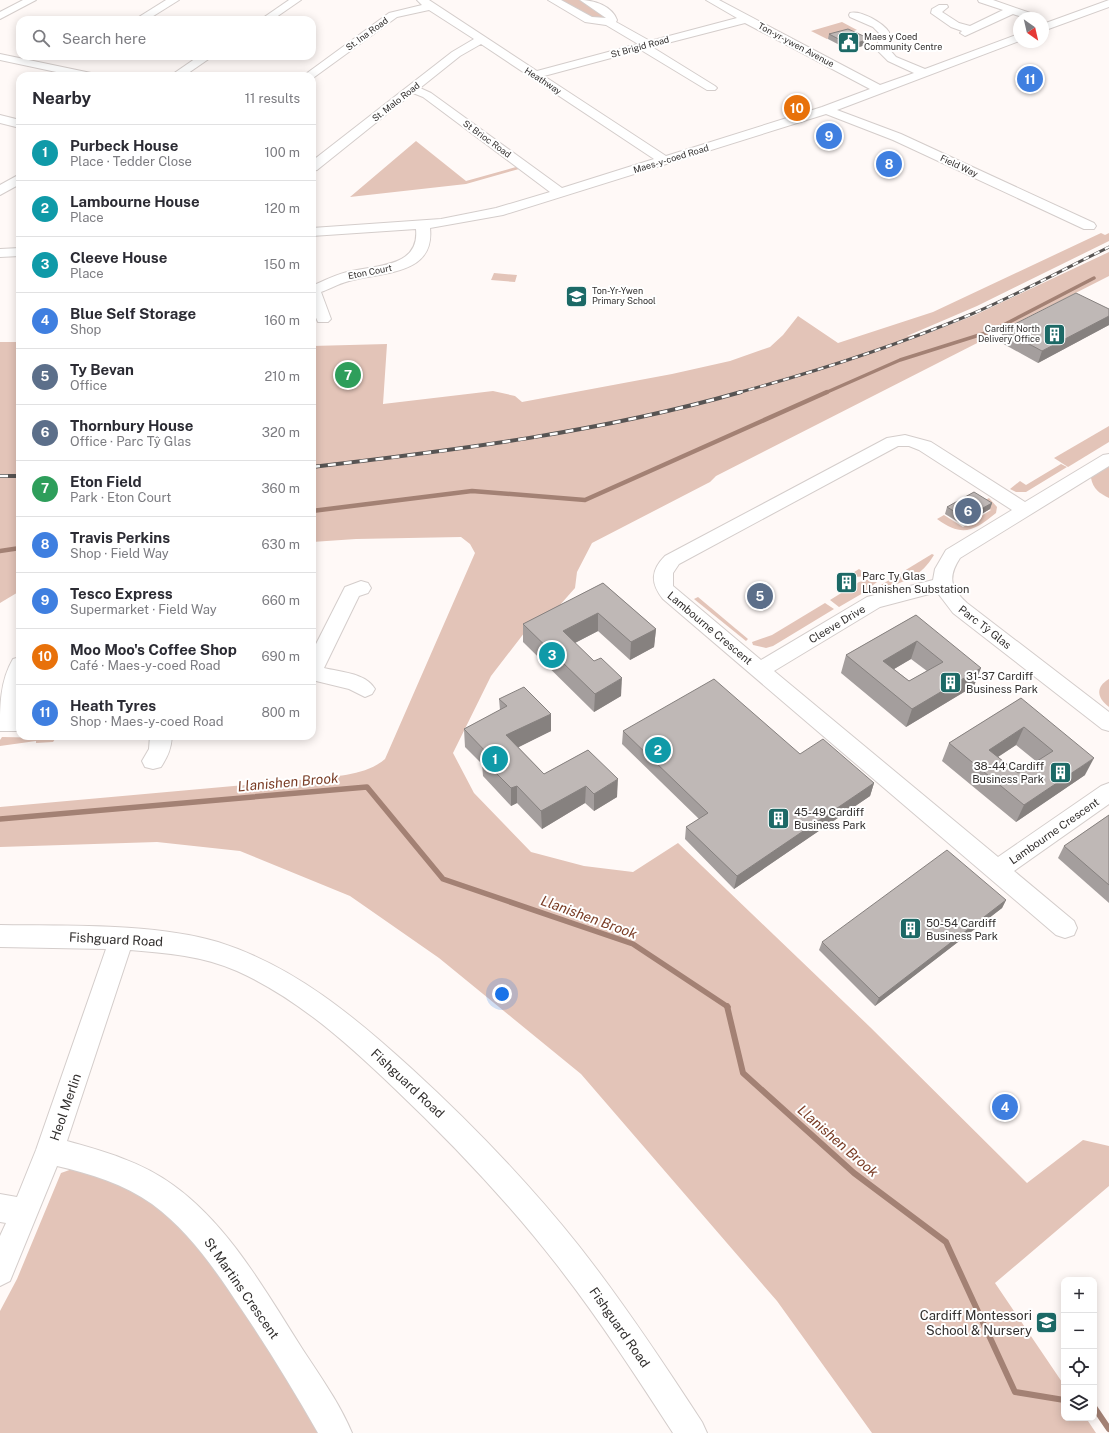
<!DOCTYPE html>
<html lang="en">
<head>
<meta charset="utf-8">
<style>
	body { margin:0; font-family:"Public Sans",sans-serif; background:#f7f7f7; color:#2b2b33 }
	.controls { position:absolute; right:12px; bottom:12px; display:grid; overflow:hidden; border-radius:8px; box-shadow:0 2px 10px #0003 }
	.controls button { width:36px; height:36px; display:grid; place-items:center; padding:0; border:0; border-bottom:1px solid #e1e1e2; background:#fff; color:#2b2b33; font:20px sans-serif }
	.compass { position:absolute; left:1013px; top:12px; width:36px; height:36px; border-radius:50%; background:#fff; box-shadow:0 2px 10px #0003; rotate:146deg }
	.you { position:absolute; left:502px; top:994px; width:14px; height:14px; margin:-10px; border:3px solid #fff; border-radius:50%; background:#1a73e8; box-shadow:0 0 0 6px #1a73e833 }
	.badge { display:grid; place-items:center; width:26px; height:26px; border-radius:50%; background:#d93025; color:#fff; font-size:13px; font-weight:700 }
	.pin { position:absolute; translate:-50% -50%; border:2px solid #fff; box-shadow:0 1px 4px #0006 }
	.list { margin:0; padding:0; list-style:none }
	h2 { display:flex; justify-content:space-between; align-items:center; height:52px; margin:0; padding:0 16px; font-size:17px }
	h2 small { font-size:13px; font-weight:400; color:#7c7c81 }
	.list li { display:grid; grid-template-columns:26px 1fr auto; gap:12px; align-items:center; box-sizing:border-box; height:56px; padding:0 16px; border-top:1px solid #e1e1e2 }
	.list b { display:block; font-size:15px; white-space:nowrap }
	.list p { margin:0; font-size:13px; white-space:nowrap; color:#7c7c81 }
	.list em { font-size:13px; font-style:normal; color:#7c7c81 }
	.icon { flex:none; width:22px; height:22px; fill:none; stroke:currentColor; stroke-width:2; stroke-linecap:round; stroke-linejoin:round }
	.map { position:relative; flex:none; width:1109px; height:1433px; overflow:hidden }
	.search { position:absolute; background:#fff; box-shadow:0 2px 10px #0003; left:16px; top:16px; width:300px; height:44px; display:flex; align-items:center; gap:10px; box-sizing:border-box; padding:0 14px; border-radius:12px; color:#7c7c81; font-size:15px }
	.panel { position:absolute; background:#fff; box-shadow:0 2px 10px #0003; left:16px; top:72px; width:300px; height:668px; border-radius:12px }
	.map>svg:first-child { display:block }
</style>
</head>
<body>
<div class="map">
<svg width="1109" height="1433" viewBox="0 0 1109 1433">
	<rect width="100%" height="100%" fill="#fff9f7"/>
	<!-- green -->
	<g fill="#e3c4b8">
		<path d="M 556,0 L 582,0 L 606,14 L 609,19 L 599,21 Z"/>
		<path d="M 842,22 L 857,30 L 827,39 L 811,31 Z"/>
		<path d="M 416,141 L 466,181 L 516,167 L 519,169 L 466,184 L 350,197 Z"/>
		<path d="M 1101,233 L 1105,235 L 1109,233 L 1109,241 L 977,306 L 907,336 L 926,334 L 975,315 L 1109,252 L 1109,276 L 716,476 L 710,482 L 592,543 L 577,572 L 575,588 L 552,614 L 528,628 L 491,676 L 453,753 L 474,793 L 531,852 L 584,866 L 633,872 L 678,843 L 870,1027 L 1027,1183 L 1083,1140 L 1109,1146 L 1109,1186 L 995,1283 L 1064,1385 L 1064,1418 L 1086,1418 L 1096,1433 L 872,1433 L 777,1301 L 581,1074 L 439,958 L 350,896 L 240,851 L 157,842 L 0,847 L 0,807 L 310,779 C 335,776 365,776 385,759 L 475,553 L 470,544 L 461,537 L 356,539 L 312,542 L 312,346 L 387,344 L 383,404 L 493,391 L 515,396 L 522,402 L 672,374 L 730,361 L 770,347 L 783,335 L 798,316 L 838,343 L 933,312 Z"/>
		<path d="M 494,273 L 517,275 L 515,282 L 491,280 Z"/>
		<path d="M 0,342 L 20,342 L 20,577 L 17,577 L 20,578 L 20,591 L 0,603 Z"/>
		<path d="M 1109,426 L 1109,442 L 1068,467 L 1054,458 Z"/>
		<path d="M 1061,464 L 1067,467 L 1026,492 L 1016,492 L 1010,489 L 1020,481 L 1026,485 Z"/>
		<path d="M 1109,465 L 1109,498 C 1099,493 1093,489 1091,478 L 1094,473 Z"/>
		<path d="M 989,498 L 997,507 L 996,513 C 973,532 962,537 937,519 L 944,515 L 963,527 L 991,510 L 980,503 Z"/>
		<path d="M 932,554 L 934,555 C 922,575 906,583 883,587 L 881,585 Z"/>
		<path d="M 859,569 L 877,582 L 873,585 L 877,588 L 863,593 L 839,607 L 830,600 L 859,582 L 870,579 L 868,576 L 855,577 L 851,574 Z"/>
		<path d="M 698,597 L 748,639 L 746,641 L 694,599 Z"/>
		<path d="M 825,603 L 834,609 L 773,646 L 766,648 L 753,645 L 752,642 L 772,635 Z"/>
		<path d="M 1109,679 L 1109,707 C 1097,698 1095,687 1109,679 Z"/>
		<path d="M 2,737 L 52,738 L 55,739 L 53,742 L 36,743 L 36,741 L 0,746 L 0,740 Z"/>
		<path d="M 75,1168 L 129,1187 L 185,1225 L 325,1433 L 0,1433 L 0,1311 L 17,1279 L 61,1173 Z"/>
	</g>
	<g fill="none" stroke-linecap="round" stroke-linejoin="round">
		<!-- stream-far3 -->
		<path stroke="#a38174" stroke-width="3.5" d="M 825,393 L 900,360 L 992,331 L 1094,278"/>
		<!-- stream-far2 -->
		<g stroke="#a38174" stroke-width="4.5">
			<path d="M 312,511 L 472,491 L 585,500 L 827,392"/>
			<path d="M 0,551 L 20,548"/>
		</g>
		<!-- stream-far1 -->
		<path stroke="#a38174" stroke-width="5.5" d="M 0,819 L 367,787 L 443,879 L 633,944 L 728,1007"/>
		<!-- stream -->
		<g stroke="#a38174" stroke-width="6">
			<path d="M 727,1006 L 743,1073 L 854,1173 L 946,1242 L 1015,1392 L 1064,1400"/>
			<path d="M 1094,1407 L 1109,1429"/>
		</g>
		<defs>
			<g id="minor">
				<path d="M 23,0 L 36,0 L 0,19 L 0,12 Z"/>
				<path d="M 166,0 L 179,0 L 147,20 L 134,20 Z"/>
				<path d="M 289,0 L 301,0 L 272,20 L 260,20 Z"/>
				<path d="M 417,0 L 429,0 L 537,71 L 638,44 L 606,25 L 585,22 L 548,0 L 561,0 L 592,17 L 606,18 L 580,0 C 594,0 612,6 617,20 L 616,22 L 650,41 L 737,18 L 706,0 L 719,0 L 880,85 L 914,73 L 888,61 L 877,50 L 879,33 L 873,27 L 850,17 L 849,15 L 850,13 C 861,10 883,23 889,32 L 889,49 L 896,57 L 925,69 L 1019,34 L 1019,41 L 837,110 L 901,134 L 1094,223 L 1096,226 L 1094,229 L 1084,229 L 893,140 L 826,114 L 503,215 L 430,228 C 435,274 385,272 353,280 C 342,282 332,288 321,292 L 331,319 L 328,322 L 318,322 L 312,309 L 312,286 C 323,281 335,275 347,272 C 375,265 420,268 416,229 L 312,236 L 312,228 L 441,219 L 496,208 L 550,192 L 423,97 L 413,93 L 317,170 L 312,171 L 312,161 L 452,52 L 474,39 L 429,10 L 397,17 L 313,78 L 312,76 L 303,76 L 389,13 L 422,5 ZM 745,23 L 870,89 L 822,107 L 666,156 L 544,76 L 641,50 L 707,90 L 715,90 L 717,88 L 715,86 L 652,47 ZM 481,44 L 654,159 L 562,188 L 431,93 L 420,88 L 460,56 Z"/>
				<path d="M 978,0 L 993,0 L 1039,16 L 1040,18 L 1025,18 L 1013,14 L 965,36 L 960,33 L 962,31 L 951,27 L 931,13 L 932,9 L 939,5 L 947,5 L 948,7 L 942,12 L 959,23 L 970,26 L 1003,10 L 979,2 Z"/>
				<path d="M 1109,0 L 1109,7 L 1043,31 L 1043,24 Z"/>
				<path d="M 0,54 L 91,73 L 97,76 L 75,76 L 0,60 Z"/>
				<path d="M 199,56 L 213,56 L 184,76 L 170,76 Z"/>
				<path d="M 0,115 L 20,120 L 20,128 L 0,123 Z"/>
				<path d="M 20,174 L 20,184 L 0,195 L 0,185 Z"/>
				<path d="M 20,248 L 20,256 L 0,257 L 0,249 Z"/>
				<path d="M 905,435 L 931,442 L 1025,502 L 1103,455 L 1109,454 L 1109,466 L 960,558 C 947,578 951,588 967,603 L 1109,712 L 1109,731 L 1102,729 L 953,613 L 937,592 L 880,607 L 774,671 L 998,857 L 1101,786 L 1109,783 L 1109,804 L 1014,871 L 1074,921 L 1077,928 L 1074,935 L 1065,938 L 1056,935 L 663,599 C 650,583 651,570 665,556 L 887,438 ZM 898,446 L 909,446 L 919,450 L 1012,510 L 946,550 L 935,569 L 933,580 L 867,597 L 761,660 L 673,586 L 673,573 L 679,564 Z"/>
				<path d="M 361,581 L 368,583 L 371,588 L 368,593 L 359,596 L 324,668 C 340,672 366,673 375,689 L 372,694 L 365,697 L 349,689 L 312,680 L 312,652 L 345,587 Z"/>
				<path d="M 20,657 L 20,700 L 16,715 L 20,715 L 20,731 L 0,731 C 0,706 0,681 13,659 Z"/>
				<path d="M 150,736 L 172,736 C 171,749 168,756 161,767 L 153,769 L 145,767 L 142,761 L 149,749 Z"/>
				<path d="M 0,925 C 67,926 154,923 218,942 C 294,966 355,1017 412,1069 C 472,1124 528,1182 579,1246 C 623,1302 663,1362 702,1422 L 707,1433 L 673,1433 C 636,1376 599,1319 557,1265 C 508,1202 452,1143 394,1088 C 347,1043 297,998 237,971 C 203,956 167,953 130,950 L 67,1141 C 103,1151 142,1162 173,1185 C 229,1225 266,1292 303,1350 C 320,1376 340,1404 352,1433 L 318,1433 C 294,1391 269,1350 242,1310 C 216,1271 190,1232 152,1204 C 124,1184 91,1174 57,1166 L 10,1281 L 0,1286 L 0,1236 L 6,1223 L 0,1222 L 0,1194 L 17,1197 L 36,1150 L 106,949 L 0,947 Z"/>
			</g>
		</defs>
		<!-- minor casing -->
		<use href="#minor" stroke="#d4cdcb" stroke-width="2"/>
		<!-- minor -->
		<use href="#minor" fill="#fff" fill-rule="evenodd"/>
		<defs>
			<path id="rail-far1" d="M 737,393 C 815,372 892,347 967,316 C 1015,296 1062,270 1109,247"/>
			<g id="rail">
				<path d="M 312,467 C 456,450 601,432 741,392"/>
				<path d="M 0,476 L 20,476"/>
			</g>
		</defs>
		<!-- rail-far1 casing -->
		<use href="#rail-far1" stroke="#575453" stroke-width="3"/>
		<!-- rail casing -->
		<use href="#rail" stroke="#575453" stroke-width="4"/>
		<!-- rail-far1 -->
		<use href="#rail-far1" stroke="#fff" stroke-width="2" stroke-dasharray="6" stroke-linecap="butt"/>
		<!-- rail -->
		<use href="#rail" stroke="#fff" stroke-width="2.5" stroke-dasharray="8" stroke-linecap="butt"/>
	</g>
	<!-- wall -->
	<g fill="#a49e9d" fill-rule="evenodd">
		<path d="M 829,34 L 870,39 L 869,44 L 849,50 L 828,39 Z"/>
		<path d="M 1109,309 L 1109,325 L 1038,363 L 1000,342 L 1003,330 Z"/>
		<path d="M 992,503 L 990,509 L 963,525 L 945,514 L 947,507 Z"/>
		<path d="M 603,583 L 656,629 L 654,647 L 630,660 L 598,631 L 575,643 L 621,696 L 594,712 L 523,642 L 523,624 Z"/>
		<path d="M 916,615 L 974,686 L 906,727 L 841,673 L 846,655 ZM 911,659 L 927,671 L 909,681 L 894,669 Z"/>
		<path d="M 1021,698 L 1085,775 L 1016,822 L 942,761 L 949,743 ZM 1016,745 L 1037,762 L 1018,773 L 998,757 Z"/>
		<path d="M 499,699 L 551,714 L 551,731 L 518,747 L 544,774 L 588,750 L 617,797 L 594,811 L 585,803 L 542,829 L 517,803 L 511,806 L 483,776 L 482,764 L 465,747 L 464,729 L 500,710 Z"/>
		<path d="M 623,731 L 800,754 L 874,783 L 870,796 L 734,889 L 685,839 L 686,827 L 699,819 L 622,744 Z"/>
		<path d="M 1109,815 L 1109,903 L 1058,858 L 1064,846 Z"/>
		<path d="M 1006,900 L 1002,908 L 875,1006 L 819,950 L 822,942 Z"/>
	</g>
	<!-- shaded-wall -->
	<g fill="#86817f">
		<path d="M 870,39 L 869,44 L 849,50 L 850,45 Z"/>
		<path d="M 1109,316 L 1109,325 L 1038,363 L 1042,351 Z"/>
		<path d="M 992,503 L 990,509 L 963,525 L 965,518 Z"/>
		<path d="M 598,613 L 598,631 L 563,649 L 563,631 Z"/>
		<path d="M 656,629 L 654,647 L 630,660 L 631,642 Z"/>
		<path d="M 917,641 L 911,659 L 877,679 L 883,661 Z"/>
		<path d="M 981,668 L 974,686 L 906,727 L 912,709 Z"/>
		<path d="M 622,678 L 621,696 L 594,712 L 595,694 Z"/>
		<path d="M 551,714 L 551,731 L 507,753 L 506,735 Z"/>
		<path d="M 1024,727 L 1016,745 L 981,768 L 989,750 Z"/>
		<path d="M 1094,758 L 1085,775 L 1016,822 L 1024,805 Z"/>
		<path d="M 618,779 L 617,797 L 594,811 L 594,794 Z"/>
		<path d="M 874,783 L 870,796 L 734,889 L 737,876 Z"/>
		<path d="M 517,786 L 517,803 L 511,806 L 511,788 Z"/>
		<path d="M 586,786 L 585,803 L 542,829 L 541,811 Z"/>
		<path d="M 1006,900 L 1002,908 L 875,1006 L 879,998 Z"/>
	</g>
	<!-- building -->
	<g fill="#bfb8b6" stroke="#86817f" fill-rule="evenodd">
		<path d="M 848,29 L 870,39 L 850,45 L 829,34 Z"/>
		<path d="M 1076,293 L 1109,309 L 1109,316 L 1042,351 L 1003,330 Z"/>
		<path d="M 974,492 L 992,503 L 965,518 L 947,507 Z"/>
		<path d="M 603,583 L 656,629 L 631,642 L 598,613 L 563,631 L 594,661 L 601,658 L 622,678 L 595,694 L 523,624 Z"/>
		<path d="M 916,615 L 981,668 L 912,709 L 846,655 ZM 917,641 L 943,662 L 909,681 L 883,661 Z"/>
		<path d="M 714,679 L 800,754 L 823,739 L 874,783 L 737,876 L 686,827 L 708,813 L 623,731 Z"/>
		<path d="M 524,687 L 551,714 L 506,735 L 544,774 L 588,750 L 618,779 L 594,794 L 586,786 L 541,811 L 517,786 L 511,788 L 482,759 L 489,755 L 464,729 L 507,706 L 499,699 Z"/>
		<path d="M 1021,698 L 1094,758 L 1024,805 L 949,743 ZM 1024,727 L 1053,751 L 1018,773 L 989,750 Z"/>
		<path d="M 1109,815 L 1109,885 L 1064,846 Z"/>
		<path d="M 947,850 L 1006,900 L 879,998 L 822,942 Z"/>
	</g>
	<!-- icons -->
	<defs>
		<symbol id="civic-square" viewBox="-11 -11 22 22"><rect x="-9" y="-9" width="18" height="18" rx="4" fill="#1c6966" stroke="#fff"/><path d="M-.6-6.5H3V-4.5H.6V-3L4-1V1h2V6H-6V1h2V-1L-.6-3ZM-1.2 2.5V6h2.4V2.5Z" fill="#fff"/></symbol>
		<symbol id="school-square" viewBox="-11 -11 22 22"><rect x="-9" y="-9" width="18" height="18" rx="4" fill="#1c6966" stroke="#fff"/><path d="M0-5L7-2L0 1L-7-2ZM-4 1L0 2.5L4 1V4Q0 6-4 4Z" fill="#fff"/></symbol>
		<symbol id="building-square" viewBox="-11 -11 22 22"><rect x="-9" y="-9" width="18" height="18" rx="4" fill="#1c6966" stroke="#fff"/><path d="M-4-6H4V6H1V3H-1V6H-4ZM-2.5-4.3h1.7v1.8h-1.7ZM.8-4.3h1.7v1.8H.8ZM-2.5-1h1.7V.8h-1.7ZM.8-1h1.7V.8H.8Z" fill="#fff"/></symbol>
	</defs>
	<g fill-rule="evenodd">
		<use href="#civic-square" x="836" y="30" width="25" height="25"/>
		<use href="#school-square" x="564" y="284" width="25" height="25"/>
		<use href="#building-square" x="1042" y="322" width="25" height="25"/>
		<use href="#building-square" x="834" y="570" width="25" height="25"/>
		<use href="#building-square" x="938" y="670" width="25" height="25"/>
		<use href="#building-square" x="1048" y="760" width="25" height="25"/>
		<use href="#building-square" x="766" y="806" width="25" height="25"/>
		<use href="#building-square" x="898" y="916" width="25" height="25"/>
		<use href="#school-square" x="1034" y="1310" width="25" height="25"/>
	</g>
	<g text-anchor="middle" stroke-width="4" stroke-linejoin="round" paint-order="stroke">
		<!-- far-street labels -->
		<g font-size="9" fill="#322f2e" stroke="#fff">
			<text transform="translate(367 34) rotate(-36)" y="3">St. Ina Road</text>
			<text transform="translate(796 45) rotate(28)" y="3">Ton-yr-ywen Avenue</text>
			<text transform="translate(640 47) rotate(-15)" y="3">St Brigid Road</text>
			<text transform="translate(543 81) rotate(33)" y="3">Heathway</text>
			<text transform="translate(396 102) rotate(-38)" y="3">St. Malo Road</text>
			<text transform="translate(487 139) rotate(36)" y="3">St Brioc Road</text>
			<text transform="translate(671 159) rotate(-17)" y="3">Maes-y-coed Road</text>
			<text transform="translate(959 166) rotate(25)" y="3">Field Way</text>
			<text transform="translate(370 272) rotate(-11)" y="3">Eton Court</text>
		</g>
		<!-- far-poi labels -->
		<g font-size="9" fill="#322f2e" stroke="#fff" text-anchor="start">
			<text x="864" y="40">Maes y Coed<tspan x="864" dy="10">Community Centre</tspan></text>
			<text x="592" y="294">Ton-Yr-Ywen<tspan x="592" dy="10">Primary School</tspan></text>
			<text x="1040" y="332" text-anchor="end">Cardiff North<tspan x="1040" dy="10">Delivery Office</tspan></text>
		</g>
		<!-- poi labels -->
		<g font-size="11" fill="#322f2e" stroke="#fff" text-anchor="start">
			<text x="862" y="580">Parc Ty Glas<tspan x="862" dy="13">Llanishen Substation</tspan></text>
			<text x="966" y="680">31-37 Cardiff<tspan x="966" dy="13">Business Park</tspan></text>
			<text x="1044" y="770" text-anchor="end">38-44 Cardiff<tspan x="1044" dy="13">Business Park</tspan></text>
			<text x="794" y="816">45-49 Cardiff<tspan x="794" dy="13">Business Park</tspan></text>
			<text x="926" y="927">50-54 Cardiff<tspan x="926" dy="13">Business Park</tspan></text>
		</g>
		<!-- street labels -->
		<g font-size="11" fill="#322f2e" stroke="#fff">
			<text transform="translate(837 624) rotate(-31)" y="4">Cleeve Drive</text>
			<text transform="translate(985 627) rotate(38)" y="4">Parc Tŷ Glas</text>
			<text transform="translate(710 628) rotate(40)" y="4">Lambourne Crescent</text>
			<text transform="translate(1054 831) rotate(-35)" y="4">Lambourne Crescent</text>
		</g>
		<!-- near-street labels -->
		<g font-size="13" fill="#322f2e" stroke="#fff">
			<text transform="translate(116 939) rotate(3)" y="5">Fishguard Road</text>
			<text transform="translate(408 1083) rotate(43)" y="5">Fishguard Road</text>
			<text transform="translate(65 1107) rotate(-71)" y="5">Heol Merlin</text>
			<text transform="translate(242 1288) rotate(55)" y="5">St Martins Crescent</text>
			<text transform="translate(620 1327) rotate(55)" y="5">Fishguard Road</text>
		</g>
		<!-- near-poi labels -->
		<g font-size="13" fill="#322f2e" stroke="#fff" text-anchor="end">
			<text x="1032" y="1320">Cardiff Montessori<tspan x="1032" dy="15">School &amp; Nursery</tspan></text>
		</g>
		<!-- near-water labels -->
		<g font-size="14" font-style="italic" fill="#7a3d26" stroke="#fff">
			<text transform="translate(288 782) rotate(-5)" y="5">Llanishen Brook</text>
			<text transform="translate(589 917) rotate(20)" y="5">Llanishen Brook</text>
			<text transform="translate(838 1141) rotate(41)" y="5">Llanishen Brook</text>
		</g>
	</g>
</svg>
<div class="controls">
<button>+</button>
<button>−</button>
<button><svg class="icon" aria-label="locate" viewBox="0 0 24 24"><circle cx="12" cy="12" r="6"/><path d="M12 2v4M12 18v4M2 12h4M18 12h4"/></svg></button>
<button><svg class="icon" aria-label="layers" viewBox="0 0 24 24"><path d="M12 4l9 5-9 5-9-5zM3 14l9 5 9-5"/></svg></button>
</div>
<svg class="compass" viewBox="-18 -18 36 36"><path d="M0-13l5 13h-10z" fill="#e53935"/><path d="M0 13l5-13h-10z" fill="#7c7c81"/></svg>
<div class="you"></div>
<div class="pin badge" style="left:495px;top:759px;background:#0f9aa8">1</div>
<div class="pin badge" style="left:658px;top:750px;background:#0f9aa8">2</div>
<div class="pin badge" style="left:552px;top:655px;background:#0f9aa8">3</div>
<div class="pin badge" style="left:1005px;top:1107px;background:#3f7fe0">4</div>
<div class="pin badge" style="left:760px;top:596px;background:#5c6f8a">5</div>
<div class="pin badge" style="left:968px;top:511px;background:#5c6f8a">6</div>
<div class="pin badge" style="left:348px;top:375px;background:#2e9e5b">7</div>
<div class="pin badge" style="left:889px;top:164px;background:#3f7fe0">8</div>
<div class="pin badge" style="left:829px;top:136px;background:#3f7fe0">9</div>
<div class="pin badge" style="left:797px;top:108px;background:#e8710a">10</div>
<div class="pin badge" style="left:1030px;top:79px;background:#3f7fe0">11</div>
<div class="search"><svg class="icon" aria-label="search" viewBox="0 0 24 24"><circle cx="10" cy="10" r="6"/><path d="M15 15l6 6"/></svg>Search here</div>
<section class="panel">
<h2>Nearby<small>11 results</small></h2>
<ul class="list">
<li><span class="badge" style="background:#0f9aa8">1</span><div><b>Purbeck House</b><p>Place · Tedder Close</p></div><em>100 m</em></li>
<li><span class="badge" style="background:#0f9aa8">2</span><div><b>Lambourne House</b><p>Place</p></div><em>120 m</em></li>
<li><span class="badge" style="background:#0f9aa8">3</span><div><b>Cleeve House</b><p>Place</p></div><em>150 m</em></li>
<li><span class="badge" style="background:#3f7fe0">4</span><div><b>Blue Self Storage</b><p>Shop</p></div><em>160 m</em></li>
<li><span class="badge" style="background:#5c6f8a">5</span><div><b>Ty Bevan</b><p>Office</p></div><em>210 m</em></li>
<li><span class="badge" style="background:#5c6f8a">6</span><div><b>Thornbury House</b><p>Office · Parc Tŷ Glas</p></div><em>320 m</em></li>
<li><span class="badge" style="background:#2e9e5b">7</span><div><b>Eton Field</b><p>Park · Eton Court</p></div><em>360 m</em></li>
<li><span class="badge" style="background:#3f7fe0">8</span><div><b>Travis Perkins</b><p>Shop · Field Way</p></div><em>630 m</em></li>
<li><span class="badge" style="background:#3f7fe0">9</span><div><b>Tesco Express</b><p>Supermarket · Field Way</p></div><em>660 m</em></li>
<li><span class="badge" style="background:#e8710a">10</span><div><b>Moo Moo's Coffee Shop</b><p>Café · Maes-y-coed Road</p></div><em>690 m</em></li>
<li><span class="badge" style="background:#3f7fe0">11</span><div><b>Heath Tyres</b><p>Shop · Maes-y-coed Road</p></div><em>800 m</em></li>
</ul>
</section>
</div>
</body>
</html>
